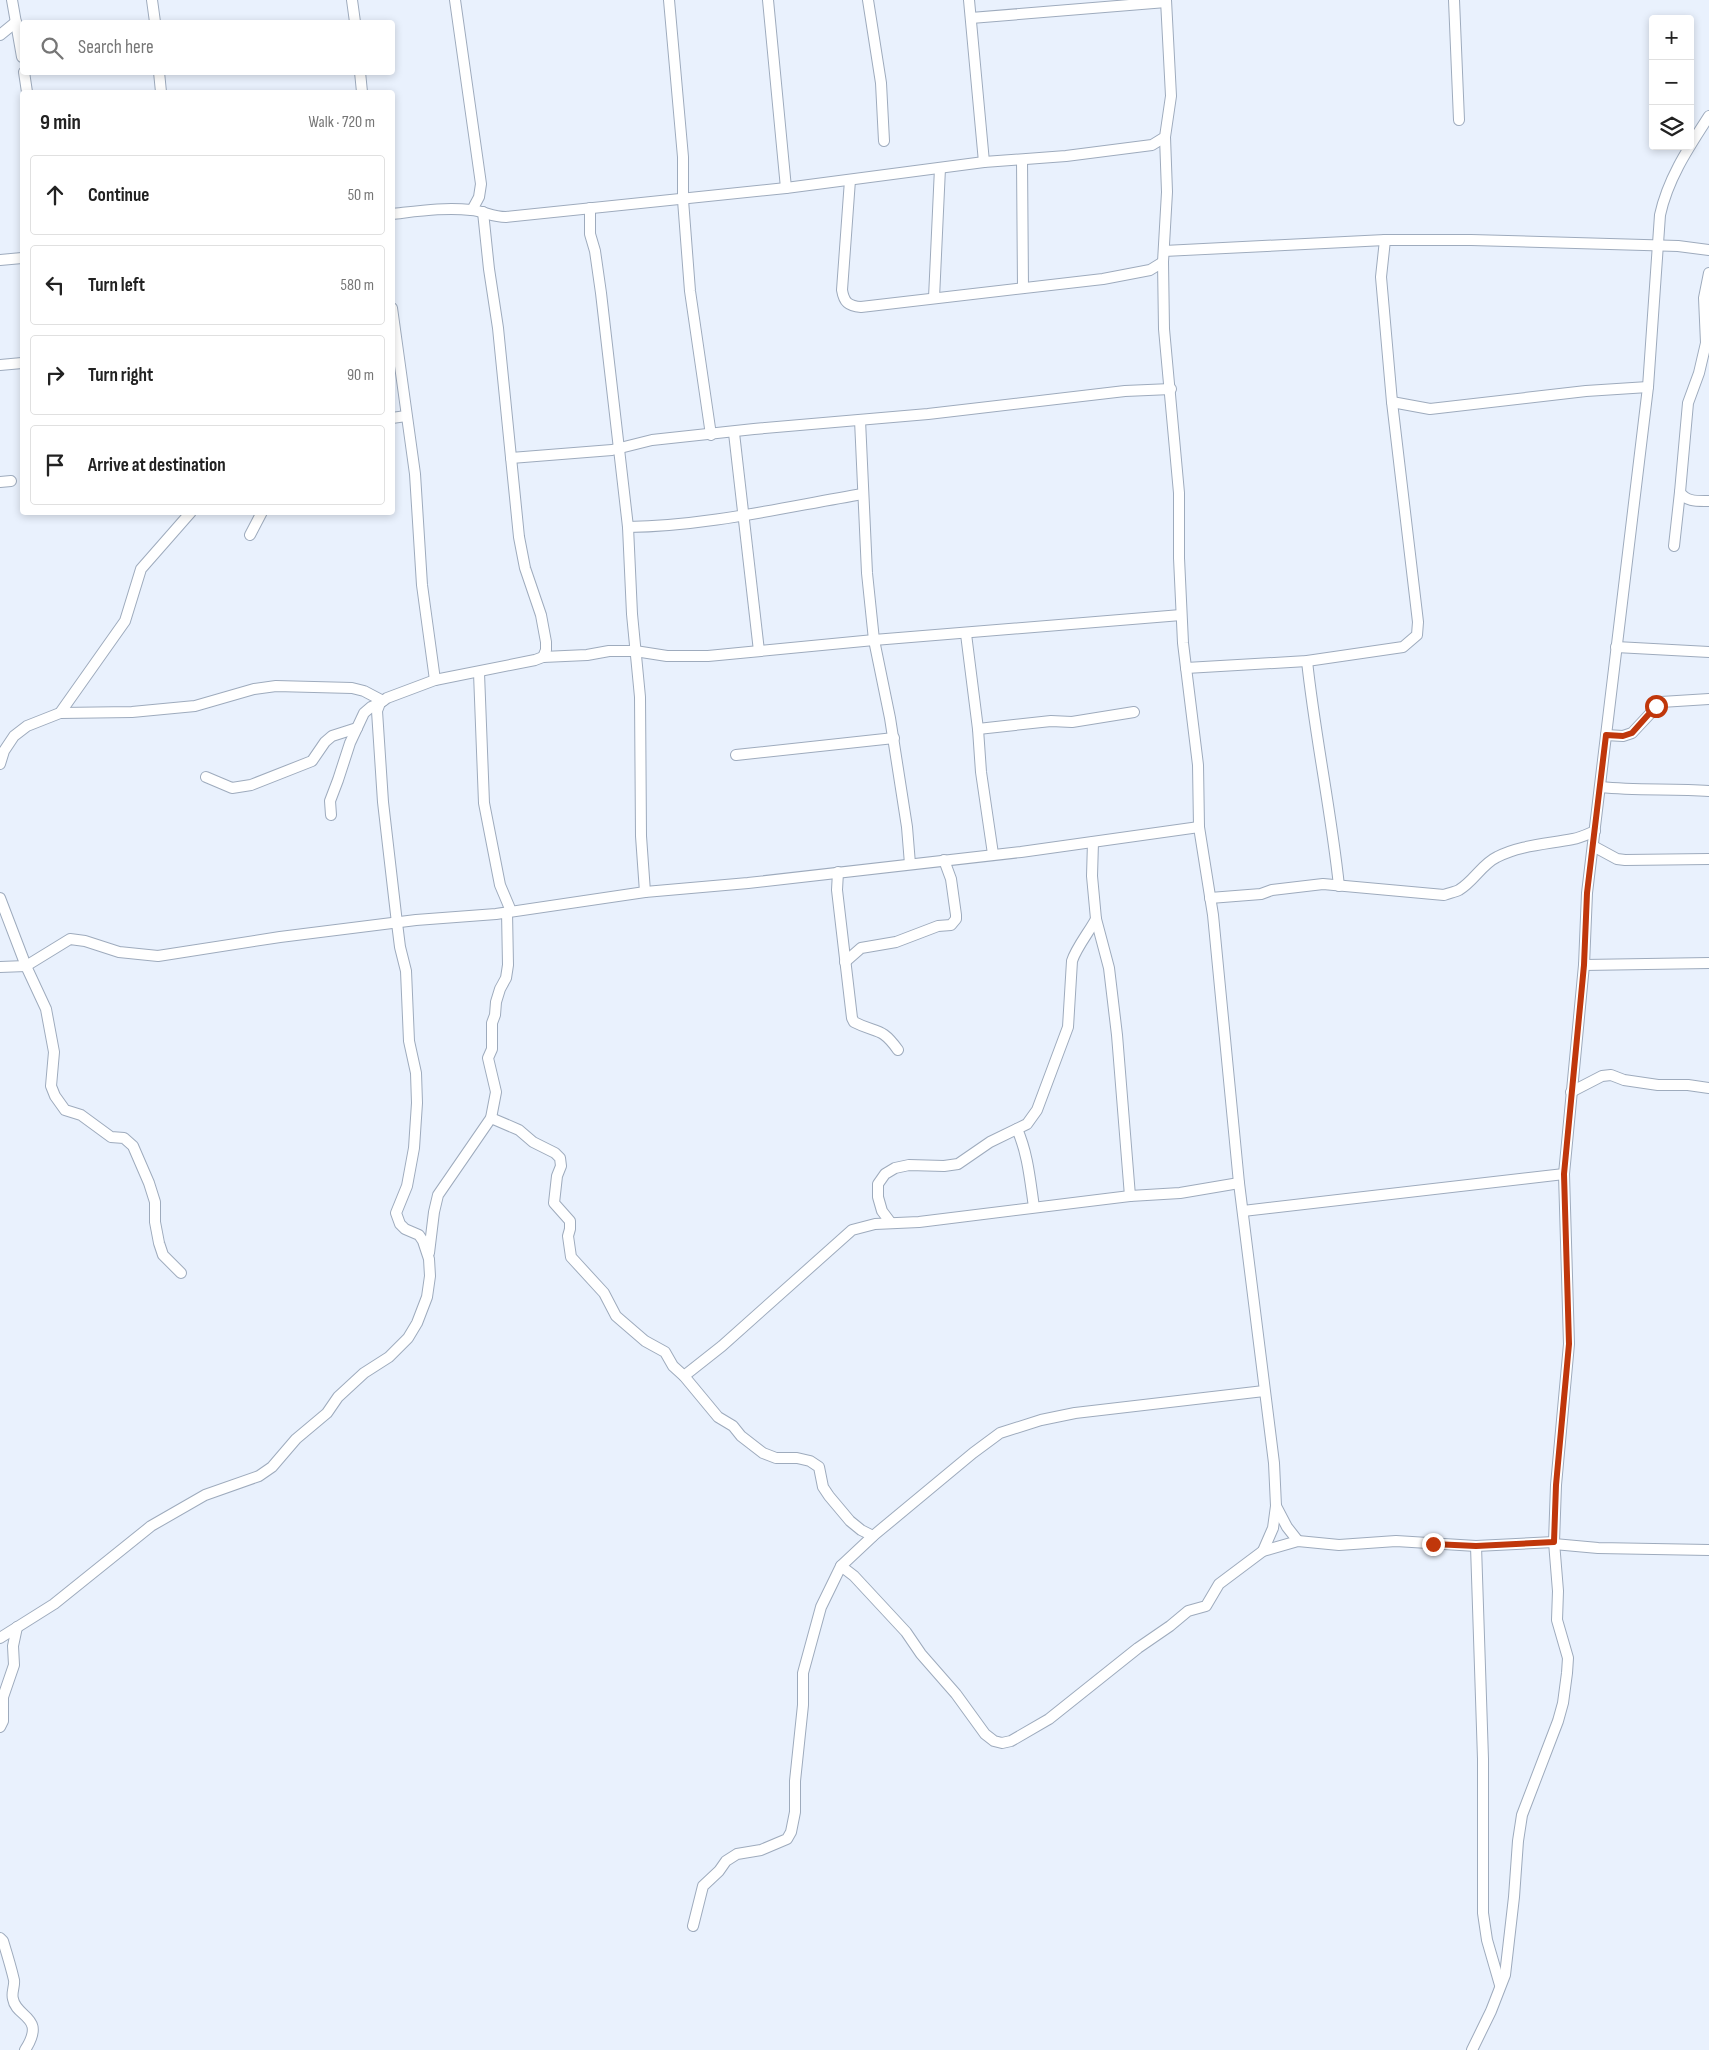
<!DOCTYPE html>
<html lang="en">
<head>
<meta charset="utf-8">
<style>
	body { margin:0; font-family:"Sofia Sans Condensed",sans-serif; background:#f2f2f2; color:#222 }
	.controls { position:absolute; right:15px; top:15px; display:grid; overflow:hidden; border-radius:5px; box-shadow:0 2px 8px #0003 }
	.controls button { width:45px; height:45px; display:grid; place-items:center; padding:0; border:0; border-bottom:1px solid #e0e0e0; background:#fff; color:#222; font:25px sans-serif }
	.stop { position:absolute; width:15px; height:15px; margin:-11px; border:4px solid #c0370b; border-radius:50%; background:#fff }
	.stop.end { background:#c0370b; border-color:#fff; box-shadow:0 1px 5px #0008 }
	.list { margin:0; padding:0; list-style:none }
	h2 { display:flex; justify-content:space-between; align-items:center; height:65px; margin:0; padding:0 20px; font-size:21px }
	h2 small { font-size:16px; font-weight:400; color:#767676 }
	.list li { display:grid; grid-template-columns:32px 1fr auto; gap:15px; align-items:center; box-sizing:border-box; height:80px; margin:0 10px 10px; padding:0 10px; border:1px solid #e0e0e0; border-radius:5px }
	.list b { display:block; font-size:19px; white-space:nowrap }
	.list em { font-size:16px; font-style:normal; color:#767676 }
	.icon { flex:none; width:28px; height:28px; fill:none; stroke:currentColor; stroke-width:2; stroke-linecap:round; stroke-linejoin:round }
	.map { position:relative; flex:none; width:1709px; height:2050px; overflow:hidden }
	.search { position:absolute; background:#fff; box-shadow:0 2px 8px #0003; left:20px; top:20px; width:375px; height:55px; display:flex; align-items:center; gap:12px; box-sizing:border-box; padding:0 18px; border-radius:5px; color:#767676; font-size:19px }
	.panel { position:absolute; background:#fff; box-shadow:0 2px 8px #0003; left:20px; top:90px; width:375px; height:425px; border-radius:5px }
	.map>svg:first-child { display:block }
</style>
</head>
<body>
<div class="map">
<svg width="1709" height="2050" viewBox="0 0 1709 2050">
	<rect width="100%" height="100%" fill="#e9f1fd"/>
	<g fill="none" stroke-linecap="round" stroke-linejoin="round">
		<defs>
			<g id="minor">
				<path d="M 12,0 L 22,57"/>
				<path d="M 152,0 L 155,22"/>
				<path d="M 352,0 L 355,22"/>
				<path d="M 455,0 L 481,184 L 479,197 L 472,210"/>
				<path d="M 669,0 L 683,157 L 683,200 L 690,291 L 711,435"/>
				<path d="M 768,0 L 786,188"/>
				<path d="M 868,0 L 881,83 L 884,141"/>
				<path d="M 969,0 L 984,162"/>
				<path d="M 1454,0 L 1459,120"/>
				<path d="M 971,18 L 1166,2"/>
				<path d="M 0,35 L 16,22"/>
				<path d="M 24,72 L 27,92"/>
				<path d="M 159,72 L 161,92"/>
				<path d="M 360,72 L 362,92"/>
				<path d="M 1165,137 L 1167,192 L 1163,262 L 1164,329 L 1179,493 L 1179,558 L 1183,643 L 1198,765 L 1199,827 L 1213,915 L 1239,1183 L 1274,1463 L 1276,1506 L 1273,1528 L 1263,1551"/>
				<path d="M 1022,160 L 1023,288"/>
				<path d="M 850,180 L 842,290 C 844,302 848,306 861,307 L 1103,279 L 1150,270 L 1163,262"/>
				<path d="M 590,208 L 590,234 L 595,251 L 601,293 L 628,527 L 632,614 L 640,697 L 641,836 L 645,892"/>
				<path d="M 392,214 C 419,211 445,207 471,210 C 484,211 492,217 506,217 L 786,188 L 984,162 L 1066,156 L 1152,145 L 1165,137 L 1171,96 L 1166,0"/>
				<path d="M 1164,251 L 1385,240 L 1471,240 L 1678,246 L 1709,250"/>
				<path d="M 0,260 L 22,258"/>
				<path d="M 1709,273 L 1704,298 L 1706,343 L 1699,373 L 1688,403 L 1680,492 C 1686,502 1697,501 1709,501"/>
				<path d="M 934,298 L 940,168"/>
				<path d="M 392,308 L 415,474 L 422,585 L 435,680"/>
				<path d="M 0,365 L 22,363"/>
				<path d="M 1392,402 L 1430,409 L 1586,391 L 1648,387"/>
				<path d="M 392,418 L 406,416"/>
				<path d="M 860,420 L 867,573 L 874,640 L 890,718 L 907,827 L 910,864"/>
				<path d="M 734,433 L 759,651"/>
				<path d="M 511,458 L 612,450 L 652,440 L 754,429 L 928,414 L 1125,391 L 1171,389"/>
				<path d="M 0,482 L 11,481"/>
				<path d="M 628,527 C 707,526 785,507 863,494"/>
				<path d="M 250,535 L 262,512"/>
				<path d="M 1674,546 L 1680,492"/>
				<path d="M 966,634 L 978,729 L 981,772 L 993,854"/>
				<path d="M 1616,647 L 1709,652"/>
				<path d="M 543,657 L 587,655 L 609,651 L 635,651 L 667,656 L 708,656 L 874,640 L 1181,615"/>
				<path d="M 1307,661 C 1315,736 1331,810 1339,886"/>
				<path d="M 1186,668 L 1307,661 L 1403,647 L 1417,635 L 1418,622 L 1392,402 L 1381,277 L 1385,240"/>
				<path d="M 479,673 L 484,803 L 500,885 L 511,911"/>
				<path d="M 60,713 L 132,712 L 195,706 L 254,689 L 276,686 L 352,688 L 364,691 L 383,701"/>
				<path d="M 978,729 L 1051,721 L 1072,722 L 1134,712"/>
				<path d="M 1606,735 L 1623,736 L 1632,733 L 1661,702 L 1709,699"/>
				<path d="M 736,755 L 894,738"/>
				<path d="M 0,764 L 4,751 L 14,736 L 27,726 L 60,713 L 125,621 L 141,569 L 191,512"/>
				<path d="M 206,777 L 232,788 L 251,785 L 312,761 L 325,742 L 332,736 L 357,728"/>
				<path d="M 1601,787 C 1637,791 1673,788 1709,791"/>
				<path d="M 331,815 L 330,801 L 338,780 L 350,743 L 364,713 L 371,707 L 380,703"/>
				<path d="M 1093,842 L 1092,876 L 1096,919 L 1109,968 L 1117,1035 L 1130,1196"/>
				<path d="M 1593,846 L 1617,859 L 1625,860 L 1709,859"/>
				<path d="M 838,872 L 837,890 L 852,1018 L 854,1022 C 877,1034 881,1026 898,1050"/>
				<path d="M 0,898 L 26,966 L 46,1009 L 54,1052 L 51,1086 L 55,1096 L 65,1110 L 81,1115 L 111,1137 L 124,1138 L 133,1146 L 149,1183 L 155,1202 L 155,1222 L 159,1243 L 163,1255 L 181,1273"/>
				<path d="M 1210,898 L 1261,894 L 1272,890 L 1323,884 L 1444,895 C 1449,893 1455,892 1459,890 C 1474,881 1482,864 1497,857 C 1520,845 1548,844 1573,839 C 1580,838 1588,834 1595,831"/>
				<path d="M 845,962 L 861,948 L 896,942 L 938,926 L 951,925 L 956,919 L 956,915 L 951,879 L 944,860"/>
				<path d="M 1584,965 L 1709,963"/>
				<path d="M 0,967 L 26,966 L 70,939 L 85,941 L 119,952 L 158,956 L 280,937 L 416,920 L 496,914 L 645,892 L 748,883 L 1021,852 L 1199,827"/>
				<path d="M 1571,1092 L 1602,1076 L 1611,1075 L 1624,1080 L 1658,1085 L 1688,1085 L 1709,1088"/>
				<path d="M 491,1118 L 519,1130 L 533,1142 L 555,1153 L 560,1158 L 561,1166 L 557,1176 L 554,1203 L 570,1221 L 570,1229 L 568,1236 L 571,1257 L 604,1293 L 616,1316 L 645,1341 L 665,1352 L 673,1366 L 684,1376 L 718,1417 L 733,1426 L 741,1436 L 763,1453 L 776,1458 L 797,1458 L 810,1461 L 819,1467 L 823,1487 L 829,1496 L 850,1521 L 861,1530 L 873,1536"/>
				<path d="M 1017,1129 C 1028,1154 1030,1180 1034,1207"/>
				<path d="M 1243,1211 L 1564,1174"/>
				<path d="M 891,1223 L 882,1211 L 878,1197 L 878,1184 L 885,1174 L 895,1168 L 909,1165 L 944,1166 L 958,1164 L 990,1142 L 1027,1124 L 1037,1110 L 1068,1027 L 1072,961 C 1076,948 1089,932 1096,919"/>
				<path d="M 429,1253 L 434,1212 L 438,1195 L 491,1118 L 496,1092 L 488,1058 L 492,1049 L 492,1023 L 495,1015 L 496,1002 L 500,989 L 506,978 L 508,965 L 507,912"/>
				<path d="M 684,1376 L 722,1346 L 852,1230 L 875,1224 L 919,1222 L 1130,1196 L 1180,1193 L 1239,1183"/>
				<path d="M 1276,1506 L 1287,1527 L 1298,1541"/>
				<path d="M 1554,1544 L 1598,1548 L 1709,1550"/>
				<path d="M 1476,1546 L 1483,1759 L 1483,1913 L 1487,1940 L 1500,1985"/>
				<path d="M 841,1566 L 854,1576 L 906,1632 L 921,1654 L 956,1694 L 985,1734 L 994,1741 L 1002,1743 L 1011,1741 L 1049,1719 L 1138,1648 L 1170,1626 L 1188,1611 L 1206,1606 L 1219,1584 L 1263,1551 L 1298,1541 L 1339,1545 L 1396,1541 L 1476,1546 L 1554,1542"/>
				<path d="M 0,1638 L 54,1604 L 151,1526 L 205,1495 L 259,1476 L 272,1467 L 296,1439 L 327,1413 L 338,1397 L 364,1373 L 389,1357 L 408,1338 L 417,1323 L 427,1297 L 430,1276 L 429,1259 L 423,1241 L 419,1235 L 405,1229 L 400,1224 L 396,1213 L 407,1186 L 414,1148 L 417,1103 L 416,1073 L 409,1041 L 406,971 L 400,947 L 397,923 L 383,802 L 377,711 L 380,703 L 387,698 L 435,680 L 535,660 L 543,657 L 546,650 L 546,642 L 541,615 L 525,568 L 519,537 L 498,328 L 489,269 L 483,212"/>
				<path d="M 0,1727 L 3,1721 L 3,1697 L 14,1665 L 13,1646 L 17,1627"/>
				<path d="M 693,1926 L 703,1886 L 719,1871 L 726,1861 L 737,1854 L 761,1850 L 787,1839 L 791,1832 L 795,1812 L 795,1781 L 803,1705 L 803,1673 L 821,1607 L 841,1566 L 873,1536 L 973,1453 L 1000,1433 L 1041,1420 L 1075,1413 L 1264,1391"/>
				<path d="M 0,1938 L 3,1941 C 7,1954 11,1967 14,1980 C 15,1986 11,1993 13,1999 C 16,2018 47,2016 25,2050"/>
				<path d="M 1472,2050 L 1491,2011 L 1505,1975 L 1514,1897 L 1518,1841 L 1522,1815 L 1558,1721 L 1563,1703 L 1567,1673 L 1568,1658 L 1557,1620 L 1558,1591 L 1554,1542 L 1556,1485 L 1569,1344 L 1564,1174 L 1584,965 L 1587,893 L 1648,387 L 1660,215 C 1668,178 1689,147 1709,116"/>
			</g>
		</defs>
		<!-- minor casing -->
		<use href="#minor" stroke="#9eabbd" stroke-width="12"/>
		<!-- minor -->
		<use href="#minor" stroke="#fff" stroke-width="10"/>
	</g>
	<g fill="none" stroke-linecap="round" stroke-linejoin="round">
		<!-- route -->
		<path stroke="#c0370b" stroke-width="6" d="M 1433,1544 L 1476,1546 L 1554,1542 L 1556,1485 L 1569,1344 L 1564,1174 L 1584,965 L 1587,893 L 1606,735 L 1623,736 L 1632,733 L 1656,706"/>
	</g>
</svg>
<div class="controls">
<button>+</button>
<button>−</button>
<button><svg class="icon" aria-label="layers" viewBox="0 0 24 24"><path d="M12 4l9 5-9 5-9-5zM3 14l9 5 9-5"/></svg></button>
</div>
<div class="stop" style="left:1656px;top:706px"></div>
<div class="stop end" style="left:1433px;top:1544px"></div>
<div class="search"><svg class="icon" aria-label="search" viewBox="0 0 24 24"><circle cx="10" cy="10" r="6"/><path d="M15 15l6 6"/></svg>Search here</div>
<section class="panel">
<h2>9 min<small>Walk · 720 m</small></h2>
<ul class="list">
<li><svg class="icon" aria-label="ahead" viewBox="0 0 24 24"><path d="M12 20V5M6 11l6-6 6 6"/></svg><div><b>Continue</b></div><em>50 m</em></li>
<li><svg class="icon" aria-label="left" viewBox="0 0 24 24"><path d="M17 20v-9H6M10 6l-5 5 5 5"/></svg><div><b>Turn left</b></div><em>580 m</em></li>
<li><svg class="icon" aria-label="right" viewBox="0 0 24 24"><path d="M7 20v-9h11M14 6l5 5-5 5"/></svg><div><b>Turn right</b></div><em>90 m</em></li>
<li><svg class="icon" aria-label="arrive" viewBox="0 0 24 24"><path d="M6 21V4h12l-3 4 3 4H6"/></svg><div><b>Arrive at destination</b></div></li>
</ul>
</section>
</div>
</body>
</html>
